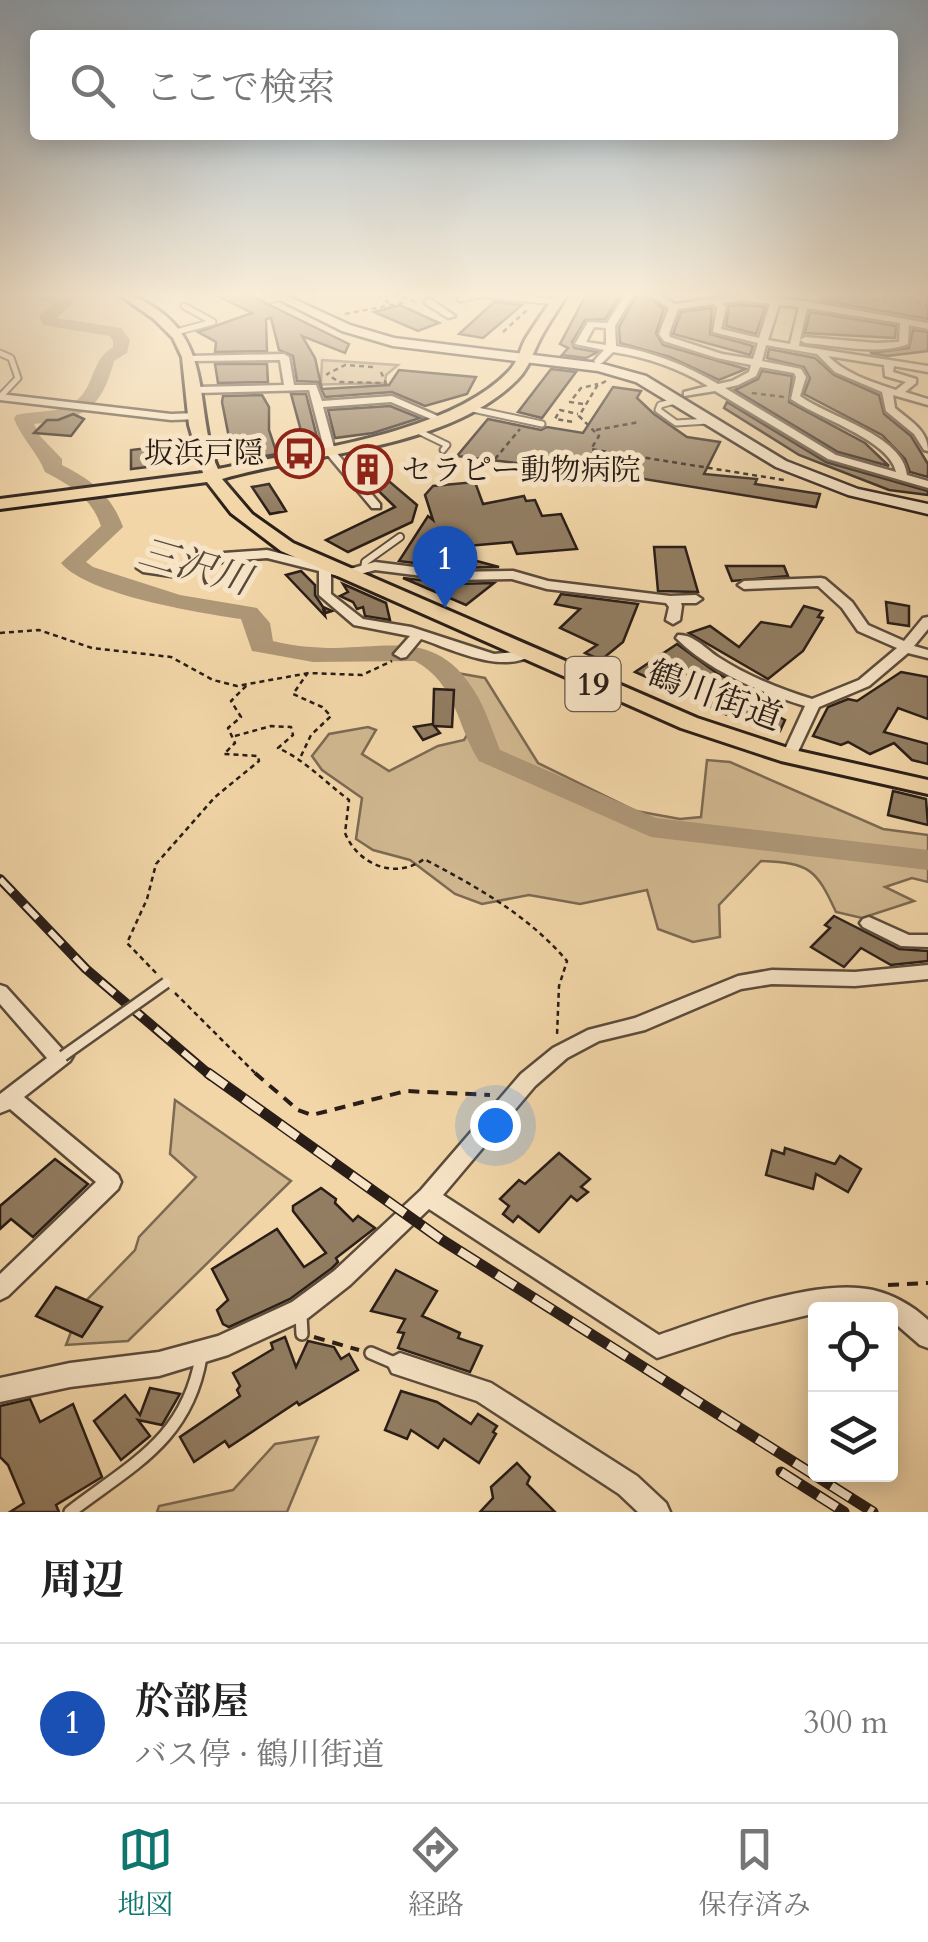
<!DOCTYPE html>
<html lang="ja">
<head>
<meta charset="utf-8">
<style>
	body { margin:0; font-family:Cardo,"Noto Serif JP",serif; background:#f2f2f2; color:#222 }
	.controls { position:absolute; right:30px; bottom:30px; display:grid; overflow:hidden; border-radius:10px; box-shadow:0 5px 25px #0003 }
	.controls button { width:90px; height:90px; display:grid; place-items:center; padding:0; border:0; border-bottom:2px solid #e0e0e0; background:#fff; color:#222; font:50px sans-serif }
	.you { position:absolute; left:495px; top:1125px; width:35px; height:35px; margin:-25px; border:8px solid #fff; border-radius:50%; background:#1a73e8; box-shadow:0 0 0 15px #1a73e833 }
	.badge { display:grid; place-items:center; width:65px; height:65px; border-radius:50%; background:#0f766e; color:#fff; font-size:32px; font-weight:700 }
	.pin { position:absolute; translate:-50% -82px; filter:drop-shadow(0 2px 5px #0008) }
	.pin::after { content:''; position:absolute; top:52px; width:35px; height:30px; background:inherit; clip-path:polygon(0 0,100% 0,50% 100%) }
	.list { margin:0; padding:0; list-style:none }
	h2 { display:flex; justify-content:space-between; align-items:center; height:130px; margin:0; padding:0 40px; font-size:42px }
	h2 small { font-size:32px; font-weight:400; color:#767676 }
	.list li { display:grid; grid-template-columns:65px 1fr auto; gap:30px; align-items:center; box-sizing:border-box; height:160px; padding:0 40px; border-top:2px solid #e0e0e0 }
	.list b { display:block; font-size:38px; white-space:nowrap }
	.list p { margin:0; font-size:32px; white-space:nowrap; color:#767676 }
	.list em { font-size:32px; font-style:normal; color:#767676 }
	.icon { flex:none; width:55px; height:55px; fill:none; stroke:currentColor; stroke-width:2; stroke-linecap:round; stroke-linejoin:round }
	.map { position:relative; flex:none; width:928px; height:1512px; overflow:hidden }
	.search { position:absolute; background:#fff; box-shadow:0 5px 25px #0003; left:30px; right:30px; top:30px; height:110px; display:flex; align-items:center; gap:25px; box-sizing:border-box; padding:0 35px; border-radius:10px; color:#767676; font-size:38px }
	.sheet { height:290px; background:#fff }
	nav { display:flex; justify-content:space-around; align-items:center; box-sizing:border-box; height:140px; border-top:2px solid #e0e0e0; background:#fff; font-size:28px; color:#767676 }
	nav a { display:grid; justify-items:center; gap:5px }
	nav .on { color:#0f766e }
	.map>svg:first-child { display:block }
</style>
</head>
<body>
<div class="map">
<svg width="928" height="1512" viewBox="0 0 928 1512">
	<rect width="100%" height="100%" fill="#f2d6a8"/>
	<filter id="stains"><feTurbulence type="fractalNoise" baseFrequency=".002" numOctaves="4"/><feColorMatrix values="0 0 0 0 .2 0 0 0 0 .09 0 0 0 0 .02 0 0 0 .5 -.17"/></filter>
	<radialGradient id="worn" r=".72"><stop offset=".6" stop-color="#630" stop-opacity="0"/><stop offset="1" stop-color="#630" stop-opacity=".3"/></radialGradient>
	<!-- green -->
	<g fill="#d0b78f" stroke="#7c6a53" stroke-width="2.5">
		<path d="M 322,360 L 398,365 L 386,375 L 385,383 L 299,385 L 321,382 Z"/>
		<path d="M 457,673 L 485,678 L 538,763 L 636,811 L 680,819 L 701,817 L 707,760 L 730,762 L 883,829 L 928,835 L 928,882 L 912,878 L 885,887 L 914,901 L 862,918 L 836,912 C 816,869 810,863 761,861 L 719,905 L 720,937 L 693,942 L 658,929 L 647,890 L 580,904 L 529,895 L 482,904 L 455,894 L 410,860 L 373,850 L 356,839 L 362,798 L 322,770 L 312,756 L 329,734 L 368,727 L 376,730 L 362,754 L 389,771 L 438,746 L 464,740 L 481,713 Z"/>
		<path d="M 175,1100 L 291,1181 L 128,1341 L 66,1345 L 81,1306 L 135,1250 L 139,1237 L 196,1177 L 170,1154 Z"/>
		<path d="M 318,1437 L 287,1512 L 157,1512 L 159,1506 L 233,1490 L 275,1444 Z"/>
	</g>
	<g fill="none" stroke-linecap="round" stroke-linejoin="round">
		<!-- river -->
		<path fill="#ae9777" fill-rule="evenodd" d="M 25,295 L 72,299 L 72,305 L 56,318 L 121,328 L 130,340 L 127,353 L 114,361 C 101,410 84,419 34,424 L 40,436 L 62,459 L 62,465 C 92,480 111,495 123,527 L 86,562 L 93,567 L 180,595 L 257,608 L 270,623 L 273,641 C 293,646 314,648 335,648 C 395,647 438,632 475,692 C 486,710 492,730 500,750 L 656,818 L 928,850 L 928,870 L 651,837 L 479,761 C 456,725 457,684 415,661 L 313,662 L 252,651 L 241,619 C 199,613 88,595 61,563 L 101,526 C 91,497 71,486 45,472 C 38,453 22,439 14,419 L 16,415 C 32,411 50,413 65,407 C 97,395 87,362 113,347 L 113,341 L 110,336 L 43,325 L 39,316 L 53,304 Z"/>
	</g>
	<!-- building -->
	<g fill="#927d62" stroke="#291d17" stroke-width="2.5">
		<path d="M 216,295 L 249,295 L 349,344 L 345,353 L 302,336 L 315,358 L 322,389 L 389,385 L 399,370 L 476,377 L 467,394 L 425,406 L 392,392 L 325,397 L 318,382 L 297,381 L 293,356 L 279,350 L 271,318 L 266,319 L 267,351 L 215,352 L 216,342 L 198,332 L 252,313 Z"/>
		<path d="M 586,295 L 621,295 L 605,319 L 585,320 L 572,342 L 574,348 L 597,352 L 596,353 L 586,358 L 562,355 L 568,348 L 560,344 Z"/>
		<path d="M 637,295 L 646,295 L 664,309 L 656,333 L 663,345 L 746,369 L 719,380 L 670,357 L 620,343 L 619,327 Z"/>
		<path d="M 821,295 L 928,295 L 928,319 L 821,300 Z"/>
		<path d="M 494,302 L 522,305 L 483,338 L 459,334 Z"/>
		<path d="M 400,305 L 439,323 L 418,331 L 374,312 Z"/>
		<path d="M 743,305 L 765,307 L 756,334 L 726,326 L 729,306 Z"/>
		<path d="M 712,308 L 710,334 L 753,346 L 750,355 L 673,334 L 681,312 Z"/>
		<path d="M 810,312 L 896,326 L 895,338 L 805,333 Z"/>
		<path d="M 913,330 L 928,332 L 928,351 L 887,356 L 870,353 L 909,348 Z"/>
		<path d="M 769,349 L 815,358 L 834,375 L 879,395 L 884,414 L 911,436 L 928,464 L 928,477 L 910,472 L 905,459 L 882,435 L 804,394 L 810,378 L 804,367 L 767,358 Z"/>
		<path d="M 215,364 L 267,364 L 268,382 L 218,383 Z"/>
		<path d="M 551,369 L 576,372 L 542,418 L 518,412 Z"/>
		<path d="M 762,371 L 792,376 L 789,402 L 865,443 L 889,466 L 838,452 L 735,390 L 758,379 Z"/>
		<path d="M 613,387 L 641,391 L 637,398 L 654,414 L 687,437 L 720,442 L 704,474 L 757,479 L 755,484 L 820,494 L 816,507 L 552,464 L 549,467 L 457,456 L 488,419 L 541,430 L 547,427 L 583,433 Z"/>
		<path d="M 291,394 L 306,394 L 318,441 L 304,442 Z"/>
		<path d="M 262,395 L 269,407 L 269,430 L 277,454 L 259,457 L 252,446 L 231,448 L 222,402 L 223,396 Z"/>
		<path d="M 727,402 L 826,462 L 928,491 L 928,495 L 889,490 L 799,455 L 724,408 Z"/>
		<path d="M 390,406 L 420,418 L 373,433 L 335,438 L 328,410 Z"/>
		<path d="M 73,414 L 84,419 L 71,436 L 34,433 L 47,420 L 58,420 Z"/>
		<path d="M 156,447 L 156,466 L 131,469 L 131,450 Z"/>
		<path d="M 371,466 L 417,505 L 412,522 L 348,552 L 326,540 L 395,507 L 355,468 Z"/>
		<path d="M 475,482 L 483,504 L 524,496 L 526,501 L 535,500 L 542,516 L 561,514 L 577,549 L 517,554 L 512,542 L 432,549 L 499,567 L 454,568 L 399,561 L 428,516 L 433,520 L 425,495 L 433,486 Z"/>
		<path d="M 269,484 L 278,498 L 286,511 L 270,514 L 252,487 Z"/>
		<path d="M 654,547 L 685,547 L 698,592 L 658,591 Z"/>
		<path d="M 726,566 L 784,566 L 788,576 L 732,581 Z"/>
		<path d="M 301,571 L 315,585 L 315,595 L 323,607 L 332,611 L 326,613 L 323,608 L 325,616 L 286,575 Z"/>
		<path d="M 403,578 L 454,584 L 494,583 L 466,605 Z"/>
		<path d="M 343,584 L 386,603 L 390,620 L 365,616 L 363,607 L 357,609 L 353,602 L 340,596 L 348,592 Z"/>
		<path d="M 561,594 L 638,604 L 623,642 L 601,660 L 585,653 L 597,645 L 560,628 L 580,609 L 555,604 Z"/>
		<path d="M 886,602 L 909,606 L 909,626 L 888,623 Z"/>
		<path d="M 804,606 L 822,611 L 818,617 L 823,618 L 803,651 L 768,679 L 689,633 L 710,626 L 739,647 L 761,622 L 791,627 Z"/>
		<path d="M 677,644 L 718,674 L 767,697 L 755,705 L 785,720 L 780,731 L 722,713 L 692,697 L 708,686 L 683,672 L 667,686 L 635,672 Z"/>
		<path d="M 901,672 L 928,677 L 928,719 L 898,708 L 884,732 L 928,744 L 928,764 L 912,760 L 894,743 L 870,754 L 848,742 L 841,745 L 813,736 L 828,707 L 848,699 L 857,701 Z"/>
		<path d="M 434,689 L 454,690 L 452,727 L 434,726 L 440,733 L 423,740 L 414,727 L 433,724 Z"/>
		<path d="M 893,791 L 926,799 L 928,825 L 888,815 Z"/>
		<path d="M 834,916 L 899,949 L 928,951 L 928,961 L 891,965 L 861,948 L 844,967 L 811,947 L 830,928 L 825,925 Z"/>
		<path d="M 785,1148 L 835,1164 L 840,1156 L 861,1169 L 848,1192 L 816,1174 L 813,1189 L 766,1175 L 772,1150 L 784,1154 Z"/>
		<path d="M 559,1153 L 590,1179 L 581,1187 L 588,1192 L 577,1201 L 571,1196 L 539,1232 L 518,1216 L 513,1222 L 503,1214 L 509,1206 L 500,1199 L 519,1180 L 525,1184 Z"/>
		<path d="M 55,1159 L 88,1184 L 33,1237 L 11,1219 L 0,1229 L 0,1206 Z"/>
		<path d="M 321,1188 L 336,1199 L 335,1203 L 353,1221 L 358,1216 L 375,1228 L 336,1258 L 338,1262 L 332,1268 L 290,1299 L 229,1327 L 223,1324 L 217,1310 L 228,1300 L 212,1269 L 277,1229 L 304,1267 L 326,1253 L 293,1211 L 293,1206 Z"/>
		<path d="M 396,1270 L 437,1291 L 422,1316 L 460,1333 L 458,1338 L 482,1346 L 470,1372 L 398,1348 L 404,1333 L 398,1332 L 405,1319 L 371,1311 Z"/>
		<path d="M 56,1287 L 102,1307 L 82,1337 L 36,1316 Z"/>
		<path d="M 285,1337 L 296,1367 L 308,1341 L 334,1347 L 341,1359 L 349,1354 L 358,1370 L 299,1405 L 297,1402 L 229,1447 L 225,1441 L 194,1462 L 180,1437 L 240,1396 L 237,1390 L 240,1386 L 233,1373 L 273,1349 L 271,1343 Z"/>
		<path d="M 150,1388 L 180,1394 L 162,1425 L 138,1420 L 150,1436 L 121,1460 L 94,1421 L 125,1395 L 140,1415 Z"/>
		<path d="M 401,1391 L 437,1402 L 471,1424 L 478,1414 L 497,1426 L 493,1432 L 496,1434 L 479,1463 L 444,1439 L 438,1448 L 411,1430 L 407,1439 L 385,1430 Z"/>
		<path d="M 30,1399 L 40,1422 L 73,1404 L 102,1477 L 56,1505 L 59,1512 L 10,1512 L 24,1503 L 8,1465 L 0,1457 L 0,1406 Z"/>
		<path d="M 517,1463 L 530,1477 L 527,1484 L 555,1512 L 480,1512 L 493,1498 L 491,1487 Z"/>
	</g>
	<g fill="none" stroke-linecap="round" stroke-linejoin="round">
		<defs>
			<g id="lane-far2">
				<path d="M 260,295 L 269,300 L 281,297"/>
				<path d="M 459,295 L 460,299 L 480,295"/>
				<path d="M 485,295 L 556,302"/>
				<path d="M 176,332 L 213,322 L 184,306"/>
				<path d="M 0,353 L 11,358 L 18,378 L 0,397"/>
				<path d="M 675,401 L 660,405 L 658,410 L 676,423 L 708,421"/>
				<path d="M 468,408 L 542,424"/>
				<path d="M 416,430 L 447,445 L 443,450"/>
			</g>
			<path id="lane-far1" d="M 364,569 L 365,562 L 400,537"/>
			<g id="lane">
				<path d="M 301,1315 L 302,1334"/>
				<path d="M 371,1353 L 399,1365"/>
				<path d="M 70,1512 C 131,1465 187,1440 201,1357"/>
			</g>
			<g id="street">
				<path d="M 625,295 L 633,295 L 615,326 L 616,346 C 653,352 686,365 718,384 L 732,381 L 749,372 L 751,365 L 717,358 L 664,341 L 659,334 L 669,308 L 650,295 L 660,295 L 675,304 L 743,295 L 804,301 L 928,323 L 928,329 L 909,325 L 908,344 C 878,356 836,345 805,343 L 800,340 L 799,346 L 928,366 L 928,372 L 894,366 L 893,372 L 916,379 L 916,383 L 905,392 L 928,399 L 928,405 L 893,395 L 895,408 C 910,421 928,430 928,451 L 924,450 L 914,434 L 886,411 L 882,392 L 835,372 L 817,354 L 766,345 L 762,361 L 801,369 L 806,377 L 800,396 C 830,418 903,435 907,475 L 928,481 L 928,488 L 828,459 L 715,391 L 684,396 L 684,392 L 708,386 C 678,368 647,357 613,352 L 602,363 L 596,363 L 594,361 L 604,350 L 575,344 L 588,322 L 607,323 ZM 743,301 L 770,304 L 759,338 L 721,329 L 726,308 L 722,303 ZM 714,304 L 717,308 L 713,332 L 758,343 L 753,359 L 722,354 L 670,337 L 669,334 L 678,309 ZM 779,305 L 799,307 L 790,344 L 768,340 ZM 807,308 L 900,323 L 899,342 L 876,343 L 805,337 L 800,340 ZM 594,327 L 606,328 L 606,345 L 586,342 ZM 828,356 L 884,365 L 885,376 L 906,382 L 896,390 C 872,382 846,374 828,356 ZM 760,367 L 794,373 L 796,377 L 791,399 C 818,418 890,440 896,472 L 836,455 L 725,388 L 738,385 L 756,376 Z"/>
				<path d="M 429,299 L 432,300 L 455,316 L 448,318 L 426,304 L 425,302 Z"/>
				<path d="M 284,354 L 289,357 L 294,385 L 316,385 L 322,401 L 392,396 L 447,420 L 438,422 L 391,402 L 323,407 L 335,451 L 380,504 L 380,508 L 372,508 L 325,452 L 309,390 L 196,393 L 191,390 L 196,387 L 284,385 L 280,360 L 191,361 L 186,358 L 188,356 Z"/>
				<path d="M 0,394 L 171,414 L 198,413 L 203,416 L 198,419 L 171,420 L 0,400 Z"/>
				<path d="M 267,550 L 346,570 L 375,562 L 454,572 L 513,571 L 548,581 L 670,596 L 696,595 L 702,599 L 696,603 L 681,603 L 682,606 L 680,620 L 673,624 L 666,620 L 669,607 L 666,603 L 547,589 L 512,579 L 454,580 L 375,570 L 346,578 L 331,574 L 331,594 L 363,619 L 411,627 L 494,654 L 526,651 L 533,655 C 501,674 454,650 421,639 L 406,657 L 401,658 L 394,654 L 410,636 L 354,625 L 319,595 L 319,571 L 267,558 L 226,561 L 178,577 L 143,572 L 137,568 L 143,564 L 177,569 L 224,553 Z"/>
				<path d="M 821,578 L 825,579 L 852,602 L 868,625 L 904,641 L 923,618 L 928,617 L 928,629 L 914,646 L 928,650 L 928,658 L 908,653 L 869,686 L 819,707 L 796,756 L 789,761 L 782,756 L 805,706 C 760,692 710,672 676,638 L 678,635 C 693,634 706,649 718,657 C 747,676 780,689 812,699 L 859,680 L 897,648 L 858,631 L 842,608 L 818,586 L 744,589 L 738,585 L 744,581 Z"/>
				<path d="M 869,917 L 909,935 L 928,935 L 928,947 L 901,946 L 863,927 L 860,923 L 863,919 Z"/>
				<path d="M 928,965 L 928,979 L 855,986 L 772,984 L 741,989 L 645,1030 L 599,1041 L 567,1058 L 535,1086 L 443,1195 L 659,1335 C 714,1316 816,1277 873,1290 C 894,1295 913,1306 928,1320 L 928,1348 L 920,1345 L 890,1319 L 890,1310 L 816,1310 L 816,1313 L 733,1333 L 657,1358 L 429,1209 L 350,1285 L 308,1318 L 228,1355 L 159,1376 L 70,1387 L 0,1402 L 0,1378 L 70,1363 L 159,1352 L 218,1336 L 292,1302 L 334,1271 L 421,1190 L 521,1074 L 553,1048 L 588,1030 L 635,1018 L 738,976 L 772,970 L 855,972 Z"/>
				<path d="M 0,985 L 6,987 L 62,1049 L 70,1051 L 73,1056 L 70,1061 L 24,1097 L 118,1175 L 121,1182 L 118,1189 L 8,1296 L 0,1300 L 0,1274 L 96,1182 L 10,1109 L 0,1113 L 0,1094 L 47,1058 L 0,1004 Z"/>
				<path d="M 400,1353 L 491,1383 L 637,1476 L 666,1503 L 670,1512 L 638,1512 L 619,1494 L 477,1401 L 392,1373 L 388,1365 L 392,1357 Z"/>
			</g>
			<path id="secondary" d="M 270,295 L 285,295 L 350,325 L 394,338 L 599,363 L 646,376 L 786,461 L 858,489 L 928,504 L 928,514 L 848,495 L 776,467 L 636,382 L 598,371 L 393,346 L 342,331 Z"/>
			<path id="primary" d="M 120,295 C 135,295 142,300 155,308 C 214,346 194,413 218,469 C 302,451 446,435 507,373 C 518,363 519,352 525,340 C 534,325 545,310 555,295 L 567,295 C 558,310 547,325 539,341 C 532,355 529,368 517,380 C 447,450 313,452 222,479 L 252,514 L 293,543 L 697,718 L 794,750 L 928,780 L 928,794 L 781,761 L 681,728 L 281,551 L 231,513 L 207,482 L 0,509 L 0,499 L 203,473 L 189,425 L 182,357 L 173,338 L 154,319 Z"/>
		</defs>
		<!-- lane-far2 casing -->
		<use href="#lane-far2" stroke="#5b4b3b" stroke-width="9"/>
		<!-- lane-far1 casing -->
		<use href="#lane-far1" stroke="#5b4b3b" stroke-width="10"/>
		<!-- lane casing -->
		<use href="#lane" stroke="#5b4b3b" stroke-width="16"/>
		<!-- street casing -->
		<use href="#street" stroke="#5b4b3b" stroke-width="5"/>
		<!-- secondary casing -->
		<use href="#secondary" stroke="#291d17" stroke-width="5"/>
		<!-- primary casing -->
		<use href="#primary" stroke="#291d17" stroke-width="6"/>
		<!-- path-far1 -->
		<g stroke="#291d17" stroke-width="2.5" stroke-dasharray="5 4" stroke-linecap="butt">
			<path d="M 378,295 L 389,303"/>
			<path d="M 393,295 L 418,302"/>
			<path d="M 900,295 L 928,307"/>
			<path d="M 855,301 L 903,299"/>
			<path d="M 345,314 L 407,302"/>
			<path d="M 503,332 L 527,310"/>
			<path d="M 373,367 L 345,365 L 327,374 L 339,382 L 385,383"/>
			<path d="M 381,372 L 388,388"/>
			<path d="M 606,381 L 597,386 L 579,416 L 599,436 L 591,449 L 784,480"/>
			<path d="M 752,393 L 784,397"/>
			<path d="M 583,404 L 570,402 L 581,388 L 598,384"/>
			<path d="M 567,421 L 574,422 L 555,419 L 560,410 L 578,414"/>
			<path d="M 596,430 L 639,422"/>
			<path d="M 495,459 L 520,429"/>
			<path d="M 0,633 L 39,630 L 92,648 L 171,657 L 213,680 L 237,686 L 309,673 L 362,675 L 392,661"/>
			<path d="M 235,736 L 271,726 L 291,727 L 293,735 L 278,748 C 305,760 325,782 349,800 L 345,833 C 358,865 396,880 424,859 C 477,887 528,915 567,961 L 559,986 L 557,1035"/>
			<path d="M 301,756 L 311,735 L 331,716 L 322,707 L 293,694 L 307,674"/>
			<path d="M 156,973 L 127,943 L 147,899 L 156,864 L 215,797 L 259,761 L 258,756 L 224,754 L 235,743 L 228,728 L 241,717 L 231,701 L 247,685"/>
			<path d="M 175,993 L 258,1076"/>
		</g>
		<!-- path -->
		<g stroke="#291d17" stroke-width="4" stroke-dasharray="11 8" stroke-linecap="butt">
			<path d="M 255,1073 L 298,1110 L 312,1115 L 406,1091 L 490,1095"/>
			<path d="M 888,1285 L 928,1283"/>
			<path d="M 314,1337 L 359,1350"/>
		</g>
		<!-- lane-far2 -->
		<use href="#lane-far2" stroke="#f7e4c6" stroke-width="5"/>
		<!-- lane-far1 -->
		<use href="#lane-far1" stroke="#f7e4c6" stroke-width="6"/>
		<!-- lane -->
		<use href="#lane" stroke="#f7e4c6" stroke-width="11"/>
		<!-- street -->
		<use href="#street" fill="#f7e4c6" fill-rule="evenodd"/>
		<!-- secondary -->
		<use href="#secondary" fill="#f7e4c6" fill-rule="evenodd"/>
		<!-- primary -->
		<use href="#primary" fill="#f2d6a8" fill-rule="evenodd"/>
		<defs>
			<path id="rail-far1" d="M 0,879 L 86,969 L 211,1076"/>
			<g id="rail">
				<path d="M 208,1073 L 442,1240 L 873,1512"/>
				<path d="M 781,1472 L 844,1512"/>
			</g>
		</defs>
		<!-- rail-far1 casing -->
		<use href="#rail-far1" stroke="#291d17" stroke-width="10"/>
		<!-- rail casing -->
		<use href="#rail" stroke="#291d17" stroke-width="11"/>
		<!-- rail-far1 -->
		<use href="#rail-far1" stroke="#f7e4c6" stroke-width="6" stroke-dasharray="18" stroke-linecap="butt"/>
		<!-- rail -->
		<use href="#rail" stroke="#f7e4c6" stroke-width="8" stroke-dasharray="22" stroke-linecap="butt"/>
		<defs>
			<path id="lane-bridge" d="M 63,1056 L 166,983"/>
		</defs>
		<!-- lane-bridge casing -->
		<use href="#lane-bridge" stroke="#5b4b3b" stroke-width="14" stroke-linecap="butt"/>
		<!-- lane-bridge -->
		<use href="#lane-bridge" stroke="#f7e4c6" stroke-width="9"/>
	</g>
	<!-- sky -->
	<linearGradient id="sky" x2="0" y2="1"><stop stop-color="#91a8bb"/><stop offset="0.58" stop-color="#f9edd8"/><stop offset="1" stop-color="#f9edd8" stop-opacity="0"/></linearGradient>
	<rect width="928" height="507" fill="url(#sky)"/>
	<!-- icons -->
	<defs>
		<symbol id="bus-ring" viewBox="-11 -11 22 22"><circle r="9.5" fill="#f7e4c6" stroke="#8f2418" stroke-width="1.5"/><path d="M-5-6H5V4H4V6H2V4H-2V6H-4V4H-5ZM-3.5-4V0h7V-4ZM-3.5 1.2v1.5H-2V1.2ZM2 1.2v1.5H3.5V1.2Z" fill="#8f2418"/></symbol>
		<symbol id="building-ring" viewBox="-11 -11 22 22"><circle r="9.5" fill="#f7e4c6" stroke="#8f2418" stroke-width="1.5"/><path d="M-4-6H4V6H1V3H-1V6H-4ZM-2.5-4.3h1.7v1.8h-1.7ZM.8-4.3h1.7v1.8H.8ZM-2.5-1h1.7V.8h-1.7ZM.8-1h1.7V.8H.8Z" fill="#8f2418"/></symbol>
	</defs>
	<g fill-rule="evenodd">
		<use href="#bus-ring" x="272" y="426" width="55" height="55"/>
		<use href="#building-ring" x="340" y="442" width="55" height="55"/>
	</g>
	<g text-anchor="middle" stroke-width="10" stroke-linejoin="round" paint-order="stroke">
		<!-- far-poi labels -->
		<g font-size="30" fill="#291d17" stroke="#f7e4c6" text-anchor="end">
			<text x="264" y="463">坂浜戸隠</text>
			<text x="402" y="480" text-anchor="start">セラピー動物病院</text>
		</g>
		<!-- shield labels -->
		<rect fill="#f7e4c6" stroke="#67594c" stroke-width="2.5" x="565.5" y="657" width="55" height="54" rx="8"/>
		<g font-size="32" font-weight="bold" fill="#291d17">
			<text x="593" y="695">19</text>
		</g>
		<!-- street labels -->
		<g font-size="35" fill="#291d17" stroke="#f7e4c6">
			<text transform="translate(715 695) rotate(20)" y="12">鶴川街道</text>
		</g>
		<!-- water labels -->
		<g font-size="38" font-style="italic" fill="#584839" stroke="#f7e4c6">
			<text transform="translate(195 566) rotate(16)" y="13">三沢川</text>
		</g>
	</g>
	<rect width="100%" height="100%" filter="url(#stains)"/>
	<rect width="100%" height="100%" fill="url(#worn)"/>
</svg>
<div class="controls">
<button><svg class="icon" aria-label="locate" viewBox="0 0 24 24"><circle cx="12" cy="12" r="6"/><path d="M12 2v4M12 18v4M2 12h4M18 12h4"/></svg></button>
<button><svg class="icon" aria-label="layers" viewBox="0 0 24 24"><path d="M12 4l9 5-9 5-9-5zM3 14l9 5 9-5"/></svg></button>
</div>
<div class="you"></div>
<div class="pin badge" style="left:445px;top:608px;background:#1a4fb4">1</div>
<div class="search"><svg class="icon" aria-label="search" viewBox="0 0 24 24"><circle cx="10" cy="10" r="6"/><path d="M15 15l6 6"/></svg>ここで検索</div>
</div>
<section class="sheet">
<h2>周辺<small></small></h2>
<ul class="list">
<li><span class="badge" style="background:#1a4fb4">1</span><div><b>於部屋</b><p>バス停 · 鶴川街道</p></div><em>300 m</em></li>
</ul>
</section>
<nav>
<a class="on"><svg class="icon" aria-label="map" viewBox="0 0 24 24"><path d="M3 6l6-2 6 2 6-2v14l-6 2-6-2-6 2zM9 4v14M15 6v14"/></svg>地図</a>
<a><svg class="icon" aria-label="directions" viewBox="0 0 24 24"><path d="M12 3l9 9-9 9-9-9zM9 14v-3h6M13 9l2 2-2 2"/></svg>経路</a>
<a><svg class="icon" aria-label="saved" viewBox="0 0 24 24"><path d="M7 4h10v16l-5-4-5 4z"/></svg>保存済み</a>
</nav>
</body>
</html>
